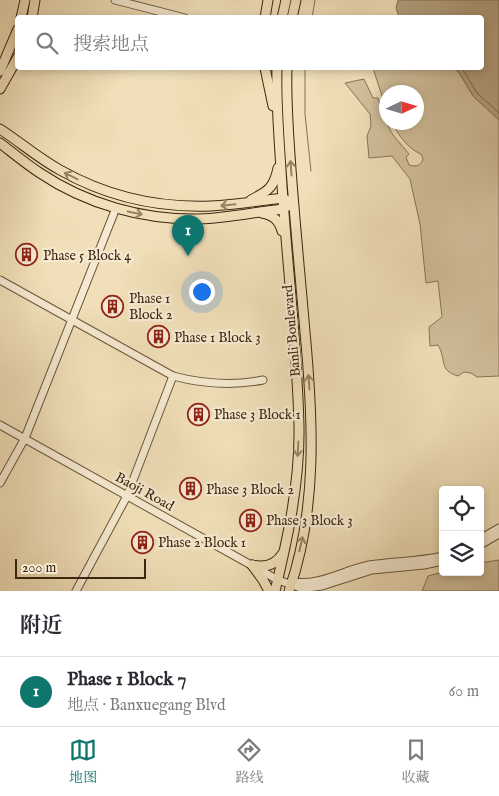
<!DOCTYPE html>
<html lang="zh">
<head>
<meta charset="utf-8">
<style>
	body { margin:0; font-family:"IM FELL English","Noto Serif SC",serif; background:#f2f2f3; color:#2b2b33 }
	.controls { position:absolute; right:15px; bottom:15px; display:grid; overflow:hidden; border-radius:5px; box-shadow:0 2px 8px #0003 }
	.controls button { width:45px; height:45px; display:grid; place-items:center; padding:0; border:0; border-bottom:1px solid #e1e1e2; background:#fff; color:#2b2b33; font:25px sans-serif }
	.compass { position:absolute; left:379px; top:85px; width:45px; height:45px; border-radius:50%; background:#fff; box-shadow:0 2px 8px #0003; rotate:86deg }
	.scale { position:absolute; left:15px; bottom:12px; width:131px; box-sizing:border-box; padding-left:5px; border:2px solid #3e2711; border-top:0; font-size:14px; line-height:18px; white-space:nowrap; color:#3e2711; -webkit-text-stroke:4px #f5ead1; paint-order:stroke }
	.you { position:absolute; left:201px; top:291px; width:18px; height:18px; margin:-12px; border:4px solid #fff; border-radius:50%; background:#1a73e8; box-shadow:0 0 0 8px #1a73e833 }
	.badge { display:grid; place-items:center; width:32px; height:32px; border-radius:50%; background:#0f766e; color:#fff; font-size:16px; font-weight:700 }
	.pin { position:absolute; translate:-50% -41px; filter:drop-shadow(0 1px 2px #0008) }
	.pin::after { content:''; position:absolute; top:26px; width:18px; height:15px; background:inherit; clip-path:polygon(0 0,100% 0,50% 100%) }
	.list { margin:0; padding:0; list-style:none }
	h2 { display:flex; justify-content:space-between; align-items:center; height:65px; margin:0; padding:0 20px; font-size:21px }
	h2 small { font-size:16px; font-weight:400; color:#7c7c81 }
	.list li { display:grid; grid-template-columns:32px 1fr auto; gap:15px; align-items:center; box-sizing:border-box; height:70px; padding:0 20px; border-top:1px solid #e1e1e2 }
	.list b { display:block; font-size:19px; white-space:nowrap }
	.list p { margin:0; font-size:16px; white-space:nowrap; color:#7c7c81 }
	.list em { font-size:16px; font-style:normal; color:#7c7c81 }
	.icon { flex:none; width:28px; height:28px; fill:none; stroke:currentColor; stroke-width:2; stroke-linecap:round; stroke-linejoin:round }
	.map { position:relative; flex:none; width:499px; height:591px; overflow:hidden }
	.search { position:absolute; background:#fff; box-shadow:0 2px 8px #0003; left:15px; right:15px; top:15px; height:55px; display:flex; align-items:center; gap:12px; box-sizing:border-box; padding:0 18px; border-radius:5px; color:#7c7c81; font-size:19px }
	.sheet { height:135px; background:#fff }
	nav { display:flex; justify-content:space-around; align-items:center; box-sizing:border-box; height:70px; border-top:1px solid #e1e1e2; background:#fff; font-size:14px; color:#7c7c81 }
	nav a { display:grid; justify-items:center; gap:2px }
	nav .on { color:#0f766e }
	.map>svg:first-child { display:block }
</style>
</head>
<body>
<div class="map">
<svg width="499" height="591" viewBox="0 0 499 591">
	<rect width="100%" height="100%" fill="#f0dfb8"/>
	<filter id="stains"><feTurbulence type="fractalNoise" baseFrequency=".004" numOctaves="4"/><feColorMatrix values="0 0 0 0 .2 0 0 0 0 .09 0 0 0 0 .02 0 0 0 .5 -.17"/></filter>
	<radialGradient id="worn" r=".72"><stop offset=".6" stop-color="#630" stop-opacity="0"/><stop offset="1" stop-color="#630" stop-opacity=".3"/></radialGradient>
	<!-- green -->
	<g fill="#d2c09c" stroke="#887456">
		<path d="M 373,68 L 455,68 L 460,74 L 473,96 L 499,120 L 499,376 L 477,377 L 471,373 L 464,372 L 458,376 C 438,370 447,360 438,345 L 430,346 L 429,327 L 442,317 L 438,281 L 426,283 L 420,224 L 410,179 L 392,156 L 369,158 L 367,136 L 371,126 L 370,114 L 345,83 L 364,79 L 373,98 L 378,98 L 386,122 L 393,135 L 409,154 L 406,157 L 409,165 C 416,167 421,166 423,159 L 421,154 C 408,149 398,134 392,123 L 416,122 L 416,92 L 386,92 L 386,108 Z"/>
		<path d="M 499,560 L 499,591 L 422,591 L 428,576 L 443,572 L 480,572 L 480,563 Z"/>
	</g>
	<!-- water -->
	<path fill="#b3a07f" stroke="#847053" d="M 398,0 L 499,0 L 499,120 L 473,96 L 460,74 L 455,68 L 482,68 L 482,18 L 399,17 L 396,8 Z"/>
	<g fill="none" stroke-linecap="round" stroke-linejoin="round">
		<!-- shore -->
		<path stroke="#786448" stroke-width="1" d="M 462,68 L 477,93 L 499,113"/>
		<!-- stream -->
		<g stroke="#847053" stroke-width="1">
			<path d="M 312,18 L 315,0"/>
			<path d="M 305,68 L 305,114 L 311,171"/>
		</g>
		<defs>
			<g id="minor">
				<path d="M 115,0 L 185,18"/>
				<path d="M 0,280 L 173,376 C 203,384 232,386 263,380"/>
				<path d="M 0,425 L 278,580 L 301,588 L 308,588 L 322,586 L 372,570 L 424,565 L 443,561"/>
				<path d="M 0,483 L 25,438 L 116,208"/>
				<path d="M 480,539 L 499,528"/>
				<path d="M 480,545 L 499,534"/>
				<path d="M 293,582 C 320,586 344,570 369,565 C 394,561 418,562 443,556"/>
				<path d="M 76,591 L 127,496 L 173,376"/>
			</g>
			<g id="major">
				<path d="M 21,18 L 25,0"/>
				<path d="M 32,18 L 35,0"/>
				<path d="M 265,18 L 268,0"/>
				<path d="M 282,18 L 286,0"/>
				<path d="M 292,18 L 296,0"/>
				<path d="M 265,68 L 273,106"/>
				<path d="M 287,68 C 286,97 288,126 290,155 C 294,214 300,273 305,332 C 313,418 318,508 289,591"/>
				<path d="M 0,71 L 18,29"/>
				<path d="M 0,89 L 18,57"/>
				<path d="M 0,129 C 20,142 38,158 60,170 C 106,196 158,208 211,206 C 235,205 259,201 283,198 L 288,201"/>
				<path d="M 0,143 C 13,153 26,164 40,173 C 86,204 143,220 199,219 C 227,218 255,212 283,209 L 286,207"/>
				<path d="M 251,200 C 268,191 274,188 278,168"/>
				<path d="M 262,213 C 273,215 279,220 282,231"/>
				<path d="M 252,565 C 265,568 276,565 283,553"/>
				<path d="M 252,565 L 263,580 L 269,591"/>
				<path d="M 275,591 C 288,537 300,482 299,426 C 297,341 286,255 281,170 C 279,136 276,102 277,68"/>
			</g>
		</defs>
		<!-- minor casing -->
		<use href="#minor" stroke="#6a553b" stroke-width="9"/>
		<!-- major casing -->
		<use href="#major" stroke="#3e2711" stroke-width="11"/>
		<!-- minor -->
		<use href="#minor" stroke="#f5ead1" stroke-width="7"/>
		<!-- major -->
		<use href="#major" stroke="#f0dfb8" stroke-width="9"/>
	</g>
	<!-- one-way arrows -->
	<defs><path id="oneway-shaft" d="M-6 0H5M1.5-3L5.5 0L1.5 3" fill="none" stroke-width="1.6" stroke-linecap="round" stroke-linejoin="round" transform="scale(1.25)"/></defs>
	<g stroke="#978364">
		<use href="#oneway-shaft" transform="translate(291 168) rotate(-94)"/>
		<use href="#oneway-shaft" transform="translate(71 176) rotate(-153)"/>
		<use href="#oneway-shaft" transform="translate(228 205) rotate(174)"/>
		<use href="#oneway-shaft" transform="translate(135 213) rotate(12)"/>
		<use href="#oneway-shaft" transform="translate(309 382) rotate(-94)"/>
		<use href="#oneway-shaft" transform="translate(298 449) rotate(93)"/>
		<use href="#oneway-shaft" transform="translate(301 544) rotate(-77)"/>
	</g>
	<!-- icons -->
	<defs>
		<symbol id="building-ring" viewBox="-11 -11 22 22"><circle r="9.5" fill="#f5ead1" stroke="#8f2418" stroke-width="1.5"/><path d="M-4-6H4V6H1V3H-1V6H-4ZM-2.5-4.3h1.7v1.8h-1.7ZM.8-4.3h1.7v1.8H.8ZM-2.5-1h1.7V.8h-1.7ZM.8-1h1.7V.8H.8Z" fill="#8f2418"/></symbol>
	</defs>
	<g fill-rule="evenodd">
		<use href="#building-ring" x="14" y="242" width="25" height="25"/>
		<use href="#building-ring" x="100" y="294" width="25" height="25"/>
		<use href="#building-ring" x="146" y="324" width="25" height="25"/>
		<use href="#building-ring" x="186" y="402" width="25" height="25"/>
		<use href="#building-ring" x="178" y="476" width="25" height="25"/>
		<use href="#building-ring" x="238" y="508" width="25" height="25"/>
		<use href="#building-ring" x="130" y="530" width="25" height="25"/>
	</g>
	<g text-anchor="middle" stroke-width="4.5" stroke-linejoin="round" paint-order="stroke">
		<!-- poi labels -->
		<g font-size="14" fill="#3e2711" stroke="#f5ead1" text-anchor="start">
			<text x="43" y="260">Phase 5 Block 4</text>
			<text x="129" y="303">Phase 1<tspan x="129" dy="16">Block 2</tspan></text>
			<text x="174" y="342">Phase 1 Block 3</text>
			<text x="214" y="419">Phase 3 Block 1</text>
			<text x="206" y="494">Phase 3 Block 2</text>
			<text x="266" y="525">Phase 3 Block 3</text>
			<text x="158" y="547">Phase 2 Block 1</text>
		</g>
		<!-- street labels -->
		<g font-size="14" fill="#3e2711" stroke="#f5ead1">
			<text transform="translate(291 331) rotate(-95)" y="5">Banli Boulevard</text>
			<text transform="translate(145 491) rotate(29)" y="5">Baoji Road</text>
		</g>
	</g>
	<rect width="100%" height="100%" filter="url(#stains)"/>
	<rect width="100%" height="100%" fill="url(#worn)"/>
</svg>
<div class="controls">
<button><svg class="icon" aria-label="locate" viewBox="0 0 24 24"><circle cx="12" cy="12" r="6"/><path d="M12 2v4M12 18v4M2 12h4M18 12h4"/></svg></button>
<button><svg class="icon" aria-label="layers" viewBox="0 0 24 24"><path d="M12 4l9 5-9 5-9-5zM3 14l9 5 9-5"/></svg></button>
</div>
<svg class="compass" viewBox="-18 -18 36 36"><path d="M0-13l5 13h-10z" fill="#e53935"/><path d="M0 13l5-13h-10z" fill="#7c7c81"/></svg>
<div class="scale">200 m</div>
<div class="you"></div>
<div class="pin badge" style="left:188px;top:256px">1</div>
<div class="search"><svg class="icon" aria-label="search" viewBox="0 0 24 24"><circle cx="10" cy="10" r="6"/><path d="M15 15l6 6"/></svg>搜索地点</div>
</div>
<section class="sheet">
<h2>附近<small></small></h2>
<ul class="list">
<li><span class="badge">1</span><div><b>Phase 1 Block 7</b><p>地点 · Banxuegang Blvd</p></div><em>60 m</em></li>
</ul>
</section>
<nav>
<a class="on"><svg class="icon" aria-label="map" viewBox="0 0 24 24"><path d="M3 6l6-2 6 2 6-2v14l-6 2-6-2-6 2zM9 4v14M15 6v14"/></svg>地图</a>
<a><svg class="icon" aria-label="directions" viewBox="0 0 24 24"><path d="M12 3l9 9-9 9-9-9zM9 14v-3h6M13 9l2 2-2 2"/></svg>路线</a>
<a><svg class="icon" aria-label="saved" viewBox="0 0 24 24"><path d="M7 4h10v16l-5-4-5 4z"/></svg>收藏</a>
</nav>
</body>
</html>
